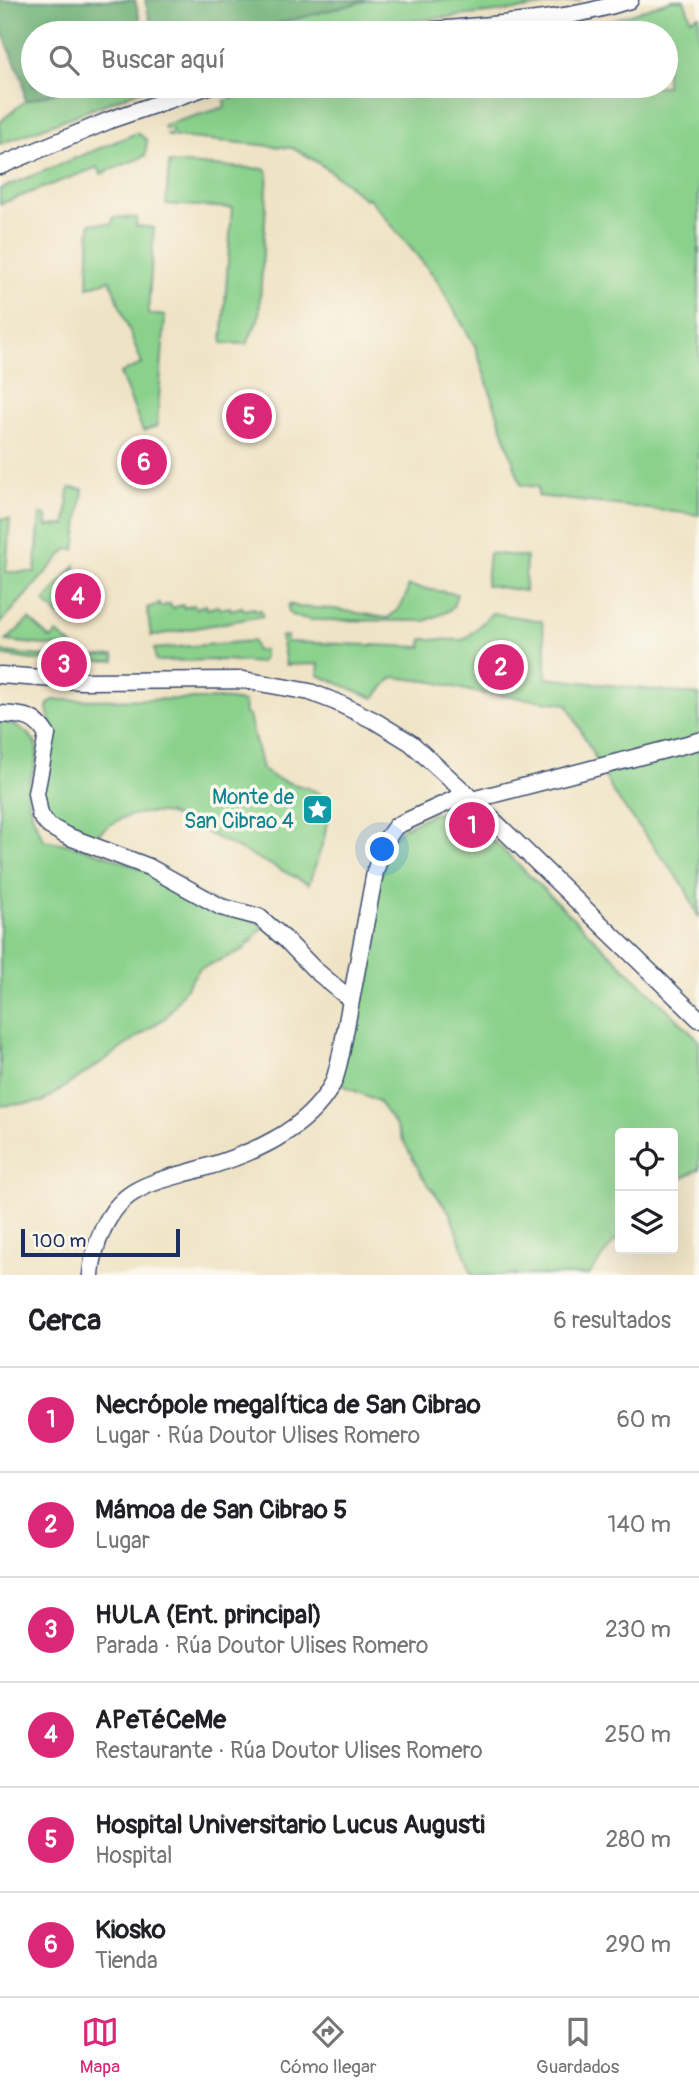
<!DOCTYPE html>
<html lang="es">
<head>
<meta charset="utf-8">
<style>
	body { margin:0; font-family:Pangolin,sans-serif; background:#f2f2f2; color:#202124 }
	.controls { position:absolute; right:21px; bottom:21px; display:grid; overflow:hidden; border-radius:7px; box-shadow:0 7px 28px #0002 }
	.controls button { width:63px; height:63px; display:grid; place-items:center; padding:0; border:0; border-bottom:2px solid #e0e0e0; background:#fff; color:#202124; font:35px sans-serif }
	.scale { position:absolute; left:21px; bottom:18px; width:159px; box-sizing:border-box; padding-left:7px; border:4px solid #1b2f5e; border-top:0; font-size:19px; line-height:24px; white-space:nowrap; color:#1b2f5e; -webkit-text-stroke:5px #fbf7ec; paint-order:stroke }
	.you { position:absolute; left:383px; top:850px; width:24px; height:24px; margin:-18px; border:5px solid #fff; border-radius:50%; background:#1a73e8; box-shadow:0 0 0 10px #1a73e833 }
	.badge { display:grid; place-items:center; width:46px; height:46px; border-radius:50%; background:#db2777; color:#fff; font-size:23px; font-weight:700 }
	.pin { position:absolute; translate:-50% -50%; border:4px solid #fff; box-shadow:0 2px 7px #0006 }
	.list { margin:0; padding:0; list-style:none }
	h2 { display:flex; justify-content:space-between; align-items:center; height:91px; margin:0; padding:0 28px; font-size:30px }
	h2 small { font-size:23px; font-weight:400; color:#757577 }
	.list li { display:grid; grid-template-columns:46px 1fr auto; gap:21px; align-items:center; box-sizing:border-box; height:105px; padding:0 28px; border-top:2px solid #e0e0e0 }
	.list b { display:block; font-size:26px; white-space:nowrap }
	.list p { margin:0; font-size:23px; white-space:nowrap; color:#757577 }
	.list em { font-size:23px; font-style:normal; color:#757577 }
	.icon { flex:none; width:38px; height:38px; fill:none; stroke:currentColor; stroke-width:2; stroke-linecap:round; stroke-linejoin:round }
	.map { position:relative; flex:none; width:699px; height:1275px; overflow:hidden }
	.search { position:absolute; background:#fff; box-shadow:0 7px 28px #0002; left:21px; right:21px; top:21px; height:77px; display:flex; align-items:center; gap:18px; box-sizing:border-box; padding:0 24px; border-radius:38px; color:#757577; font-size:26px }
	.sheet { height:721px; background:#fff }
	nav { display:flex; justify-content:space-around; align-items:center; box-sizing:border-box; height:98px; border-top:2px solid #e0e0e0; background:#fff; font-size:19px; color:#757577 }
	nav a { display:grid; justify-items:center; gap:4px }
	nav .on { color:#db2777 }
	.map>svg:first-child { display:block }
</style>
</head>
<body>
<div class="map">
<svg width="699" height="1275" viewBox="0 0 699 1275">
	<rect width="100%" height="100%" fill="#fbf7ec"/>
	<filter id="ink" filterUnits="userSpaceOnUse"><feTurbulence type="fractalNoise" baseFrequency=".0143" numOctaves="2"/><feDisplacementMap in="SourceGraphic" scale="14" xChannelSelector="R" yChannelSelector="G"/><feConvolveMatrix kernelMatrix="1 2 1 2 8 2 1 2 1" color-interpolation-filters="sRGB"/></filter>
	<filter id="wash" filterUnits="userSpaceOnUse"><feTurbulence type="fractalNoise" baseFrequency=".00686" numOctaves="4" result="noise"/><feDisplacementMap in="SourceGraphic" scale="28" xChannelSelector="R" yChannelSelector="G"/><feGaussianBlur stdDeviation="1.57" result="paint"/><feColorMatrix in="noise" values="0 0 0 0 0 0 0 0 0 0 0 0 0 0 0 0 0 1.4 0 .05"/><feComposite in="paint" operator="in"/></filter>
	<g filter="url(#wash)">
		<rect width="100%" height="100%" fill="#efe3c5"/>
		<!-- green -->
		<g fill="#8ad18c" stroke="#528075" stroke-width="2" fill-rule="evenodd">
			<path d="M 365,0 L 582,0 L 516,10 L 353,27 L 334,33 L 241,33 Z"/>
			<path d="M 672,0 L 684,0 L 691,19 L 699,15 L 699,515 L 538,496 L 538,487 L 521,485 L 475,346 L 435,277 L 368,197 L 365,199 C 343,180 318,160 292,148 L 168,136 L 167,134 L 173,132 L 172,128 L 165,129 L 164,125 L 225,107 L 224,101 L 255,91 L 254,86 L 666,86 L 666,33 L 549,33 L 586,29 Z"/>
			<path d="M 77,86 L 152,86 L 0,144 L 0,122 L 25,101 Z"/>
			<path d="M 137,133 L 147,140 L 145,156 L 101,174 L 98,167 L 0,204 L 0,189 Z"/>
			<path d="M 169,163 L 264,169 L 268,172 L 259,317 L 247,344 L 222,343 L 232,208 L 166,204 Z"/>
			<path d="M 113,217 L 137,218 L 136,226 L 154,228 L 148,314 L 165,316 L 157,426 L 143,431 L 120,373 L 142,364 L 110,280 L 88,287 L 90,223 L 112,224 Z"/>
			<path d="M 69,488 L 83,489 L 75,550 L 67,549 L 0,624 L 0,519 L 10,519 L 6,572 L 35,572 L 40,515 L 47,516 L 47,526 L 66,525 Z"/>
			<path d="M 489,553 L 526,557 L 525,591 L 486,585 Z"/>
			<path d="M 75,565 L 70,620 L 67,623 L 44,602 Z"/>
			<path d="M 408,586 L 457,594 L 453,607 L 447,612 L 425,621 L 311,620 L 291,615 L 288,609 L 289,604 L 299,607 L 334,609 L 387,618 C 398,612 407,599 408,586 Z"/>
			<path d="M 159,604 L 160,607 L 170,604 L 172,608 L 183,605 L 184,608 L 194,605 L 196,608 L 206,605 L 207,609 L 218,606 L 220,609 L 230,607 L 231,610 L 242,607 L 244,610 L 254,608 L 255,611 L 261,610 L 263,616 L 151,636 L 147,608 Z"/>
			<path d="M 492,613 L 542,621 L 546,650 L 546,678 L 699,695 L 699,918 L 684,886 L 614,794 L 567,704 L 474,692 L 434,682 L 393,677 L 374,698 L 318,675 L 319,664 L 286,665 L 281,636 L 287,636 L 287,642 L 422,647 L 422,639 L 461,640 L 467,638 ZM 501,642 L 511,644 L 522,654 L 525,675 L 523,674 C 510,699 481,694 477,666 L 474,666 C 480,652 486,644 501,642 Z"/>
			<path d="M 29,619 L 51,639 L 57,633 L 73,646 L 71,648 L 6,641 Z"/>
			<path d="M 253,641 L 256,651 L 264,650 L 264,658 L 260,663 L 225,660 L 156,661 L 154,649 Z"/>
			<path d="M 0,651 C 38,658 75,658 114,655 L 115,661 L 32,660 L 0,655 Z"/>
			<path d="M 222,699 L 244,702 L 245,714 L 249,716 L 262,769 C 267,773 272,777 278,779 C 294,786 321,787 330,804 L 324,839 L 309,884 L 169,814 C 135,809 117,817 92,839 L 53,819 L 46,810 L 41,794 L 53,736 L 47,708 L 48,704 L 53,700 Z"/>
			<path d="M 0,721 C 15,724 18,725 29,735 C 50,754 24,776 28,798 C 30,812 37,827 44,840 C 122,852 193,893 264,926 L 242,951 L 199,969 L 166,1017 L 102,1062 L 42,1102 L 0,1106 Z"/>
			<path d="M 450,811 L 468,816 L 699,1040 L 699,1169 L 673,1183 L 673,1133 L 620,1133 L 620,1234 L 589,1275 L 472,1275 L 450,1213 L 422,1176 L 394,1123 L 378,1101 L 346,1087 L 338,1078 L 370,918 L 390,841 L 403,828 L 432,814 Z"/>
		</g>
		<!-- forest -->
		<g fill="#6fb378" stroke="#45716b" stroke-width="2">
			<path d="M 0,0 L 135,0 L 143,33 L 33,33 L 33,86 L 77,86 L 25,101 L 23,81 L 0,27 Z"/>
			<path d="M 145,0 L 365,0 L 366,1 L 241,33 L 153,33 Z"/>
		</g>
	</g>
	<g filter="url(#ink)">
		<g fill="none" stroke-linecap="round" stroke-linejoin="round">
			<defs>
				<g id="minor">
					<path d="M 408,33 C 482,24 558,24 630,0"/>
					<path d="M 0,166 L 110,120 L 209,86"/>
					<path d="M 0,675 L 82,681 L 244,680 L 310,692 L 336,702 L 375,721 L 411,743 L 460,788 L 699,1019"/>
					<path d="M 0,714 C 23,716 34,714 47,735 L 36,793 L 40,815 L 49,826 L 67,836 L 149,867 L 221,907 L 259,917 L 285,939 L 314,969 L 351,1000"/>
					<path d="M 472,800 L 699,741"/>
					<path d="M 91,1275 C 93,1246 107,1208 134,1192 C 154,1180 178,1176 200,1169 C 249,1155 306,1132 332,1085 C 337,1076 338,1064 341,1054 L 375,872 L 385,841 L 396,826 L 466,794"/>
				</g>
			</defs>
			<!-- minor casing -->
			<use href="#minor" stroke="#3b4a6d" stroke-width="19"/>
			<!-- minor -->
			<use href="#minor" stroke="#fff" stroke-width="16"/>
		</g>
	</g>
	<!-- icons -->
	<defs>
		<symbol id="sight-square" viewBox="-11 -11 22 22"><rect x="-9" y="-9" width="18" height="18" rx="4" fill="#0f9aa8" stroke="#fbf7ec"/><path d="M0-6L1.8-2.2L6-1.7L2.9 1.2L3.7 5.4L0 3.3L-3.7 5.4L-2.9 1.2L-6-1.7L-1.8-2.2Z" fill="#fff"/></symbol>
	</defs>
	<g fill-rule="evenodd">
		<use href="#sight-square" x="300" y="792" width="35" height="35"/>
	</g>
	<g text-anchor="middle" stroke-width="7" stroke-linejoin="round" paint-order="stroke">
		<!-- culture labels -->
		<g font-size="21" fill="#0d838f" stroke="#fbf7ec" text-anchor="end">
			<text x="294" y="804">Monte de<tspan x="294" dy="24">San Cibrao 4</tspan></text>
		</g>
	</g>
</svg>
<div class="controls">
<button><svg class="icon" aria-label="locate" viewBox="0 0 24 24"><circle cx="12" cy="12" r="6"/><path d="M12 2v4M12 18v4M2 12h4M18 12h4"/></svg></button>
<button><svg class="icon" aria-label="layers" viewBox="0 0 24 24"><path d="M12 4l9 5-9 5-9-5zM3 14l9 5 9-5"/></svg></button>
</div>
<div class="scale">100 m</div>
<div class="you"></div>
<div class="pin badge" style="left:472px;top:825px">1</div>
<div class="pin badge" style="left:501px;top:667px">2</div>
<div class="pin badge" style="left:64px;top:664px">3</div>
<div class="pin badge" style="left:78px;top:596px">4</div>
<div class="pin badge" style="left:249px;top:416px">5</div>
<div class="pin badge" style="left:144px;top:462px">6</div>
<div class="search"><svg class="icon" aria-label="search" viewBox="0 0 24 24"><circle cx="10" cy="10" r="6"/><path d="M15 15l6 6"/></svg>Buscar aquí</div>
</div>
<section class="sheet">
<h2>Cerca<small>6 resultados</small></h2>
<ul class="list">
<li><span class="badge">1</span><div><b>Necrópole megalítica de San Cibrao</b><p>Lugar · Rúa Doutor Ulises Romero</p></div><em>60 m</em></li>
<li><span class="badge">2</span><div><b>Mámoa de San Cibrao 5</b><p>Lugar</p></div><em>140 m</em></li>
<li><span class="badge">3</span><div><b>HULA (Ent. principal)</b><p>Parada · Rúa Doutor Ulises Romero</p></div><em>230 m</em></li>
<li><span class="badge">4</span><div><b>APeTéCeMe</b><p>Restaurante · Rúa Doutor Ulises Romero</p></div><em>250 m</em></li>
<li><span class="badge">5</span><div><b>Hospital Universitario Lucus Augusti</b><p>Hospital</p></div><em>280 m</em></li>
<li><span class="badge">6</span><div><b>Kiosko</b><p>Tienda</p></div><em>290 m</em></li>
</ul>
</section>
<nav>
<a class="on"><svg class="icon" aria-label="map" viewBox="0 0 24 24"><path d="M3 6l6-2 6 2 6-2v14l-6 2-6-2-6 2zM9 4v14M15 6v14"/></svg>Mapa</a>
<a><svg class="icon" aria-label="directions" viewBox="0 0 24 24"><path d="M12 3l9 9-9 9-9-9zM9 14v-3h6M13 9l2 2-2 2"/></svg>Cómo llegar</a>
<a><svg class="icon" aria-label="saved" viewBox="0 0 24 24"><path d="M7 4h10v16l-5-4-5 4z"/></svg>Guardados</a>
</nav>
</body>
</html>
